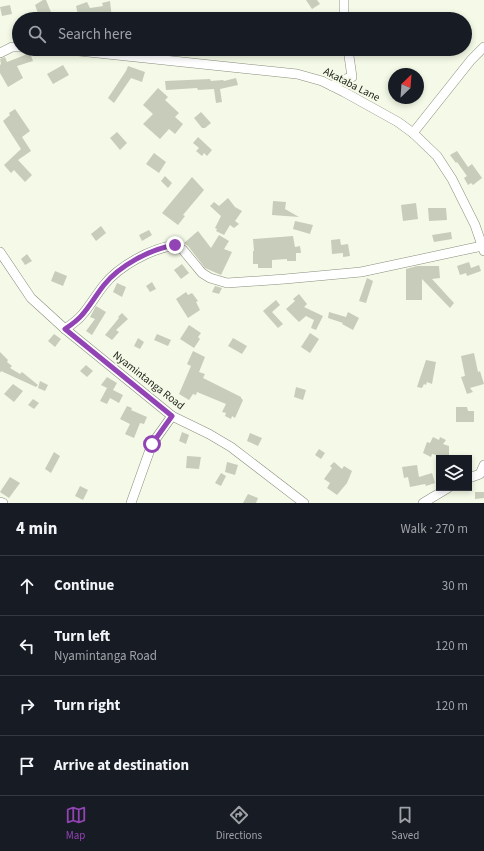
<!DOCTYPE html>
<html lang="en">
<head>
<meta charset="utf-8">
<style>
	body { margin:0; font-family:"Source Sans 3",sans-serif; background:#20242c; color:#f1f3f6 }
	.controls { position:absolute; right:12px; bottom:12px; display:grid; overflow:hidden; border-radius:0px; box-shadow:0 2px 6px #0003 }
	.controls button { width:36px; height:36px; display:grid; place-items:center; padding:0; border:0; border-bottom:1px solid #363941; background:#171b24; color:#f1f3f6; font:20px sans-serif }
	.compass { position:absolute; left:388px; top:68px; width:36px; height:36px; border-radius:50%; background:#171b24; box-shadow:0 2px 6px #0003; rotate:25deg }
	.stop { position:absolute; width:12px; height:12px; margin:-9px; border:3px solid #9243b4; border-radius:50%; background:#fff }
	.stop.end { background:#9243b4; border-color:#fff; box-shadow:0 1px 4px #0008 }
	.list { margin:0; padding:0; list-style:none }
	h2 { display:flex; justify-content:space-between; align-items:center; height:52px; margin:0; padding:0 16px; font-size:17px }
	h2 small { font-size:13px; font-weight:400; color:#9ea1a6 }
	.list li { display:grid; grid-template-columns:26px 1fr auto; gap:12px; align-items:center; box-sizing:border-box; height:60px; padding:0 16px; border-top:1px solid #363941 }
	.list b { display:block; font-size:15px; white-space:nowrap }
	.list p { margin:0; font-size:13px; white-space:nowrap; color:#9ea1a6 }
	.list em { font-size:13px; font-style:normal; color:#9ea1a6 }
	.icon { flex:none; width:22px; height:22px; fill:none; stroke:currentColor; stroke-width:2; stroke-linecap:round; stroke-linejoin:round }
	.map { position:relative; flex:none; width:484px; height:503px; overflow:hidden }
	.search { position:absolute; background:#171b24; box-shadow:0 2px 6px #0003; left:12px; right:12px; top:12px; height:44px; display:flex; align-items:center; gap:10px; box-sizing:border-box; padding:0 14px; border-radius:22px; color:#9ea1a6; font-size:15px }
	.sheet { height:292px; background:#171b24 }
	nav { display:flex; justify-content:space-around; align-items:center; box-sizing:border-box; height:56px; border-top:1px solid #363941; background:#171b24; font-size:11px; color:#9ea1a6 }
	nav a { display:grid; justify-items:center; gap:2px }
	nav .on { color:#9243b4 }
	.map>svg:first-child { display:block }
</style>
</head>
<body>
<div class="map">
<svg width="484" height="503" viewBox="0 0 484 503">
	<rect width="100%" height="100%" fill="#f4fae7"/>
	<!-- building -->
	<g fill="#c7cdba">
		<path d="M 43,0 L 46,0 L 51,12 L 39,16 L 35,5 Z"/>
		<path d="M 306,0 L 317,0 L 320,4 L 312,9 Z"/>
		<path d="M 110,1 L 112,19 L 82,19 L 80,14 L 78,15 L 76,6 L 87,2 L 90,8 L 103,6 L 102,3 Z"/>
		<path d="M 10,5 L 12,14 L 2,16 L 0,7 Z"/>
		<path d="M 356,49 L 375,49 L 375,54 L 356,55 Z"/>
		<path d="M 30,53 L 33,61 L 17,66 L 23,78 L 8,87 L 0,73 L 0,65 L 1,64 L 0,59 L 5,57 L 7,62 Z"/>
		<path d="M 63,65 L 69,75 L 53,84 L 47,74 Z"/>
		<path d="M 128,66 L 145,72 L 142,82 L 131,78 L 114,103 L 108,98 L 126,71 Z"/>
		<path d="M 236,78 L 238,85 L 220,89 L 222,102 L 216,103 L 214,89 L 198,90 L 197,88 L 166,90 L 165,81 L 210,79 L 211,81 L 223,80 L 224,81 Z"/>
		<path d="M 158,88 L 168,97 L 165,100 L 179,113 L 175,117 L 183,124 L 175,134 L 169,129 L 160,139 L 143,124 L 153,114 L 143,105 Z"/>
		<path d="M 15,109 L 30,131 L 22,137 L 31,151 L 18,160 L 32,175 L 25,182 L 14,170 L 11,173 L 4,165 L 21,149 L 3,121 L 10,115 L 9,113 Z"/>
		<path d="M 201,112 L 211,123 L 205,128 L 202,128 L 194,118 Z"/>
		<path d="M 117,132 L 127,143 L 120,150 L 110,138 Z"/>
		<path d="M 198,137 L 212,150 L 207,156 L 204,153 L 202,156 L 196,151 L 199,148 L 193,143 Z"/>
		<path d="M 457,151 L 468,167 L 472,164 L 482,178 L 473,185 L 471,183 L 468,185 L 464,178 L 467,176 L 457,162 L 456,163 L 450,155 Z"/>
		<path d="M 154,153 L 166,162 L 159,173 L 146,164 Z"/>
		<path d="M 165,176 L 172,183 L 168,188 L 161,181 Z"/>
		<path d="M 192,177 L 204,190 L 183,215 L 185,216 L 178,225 L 162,213 Z"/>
		<path d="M 228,198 L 235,207 L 242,211 L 235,221 L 239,224 L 234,228 L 230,225 L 224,235 L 216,231 L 217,229 L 215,228 L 221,216 L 210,206 L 214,202 L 219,206 Z"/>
		<path d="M 273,201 L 286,202 L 285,209 L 299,217 L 272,215 Z"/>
		<path d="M 416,203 L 418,219 L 403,221 L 401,205 Z"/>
		<path d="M 428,208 L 446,208 L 447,220 L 429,221 Z"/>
		<path d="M 295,221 L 313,225 L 310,234 L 293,229 Z"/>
		<path d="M 101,226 L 106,233 L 96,241 L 91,234 Z"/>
		<path d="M 149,230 L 152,235 L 142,241 L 139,235 Z"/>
		<path d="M 198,231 L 211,248 L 219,235 L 229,241 L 224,249 L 232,252 L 221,275 L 205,268 L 188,246 L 184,243 Z"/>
		<path d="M 451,232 L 452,239 L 434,242 L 432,235 Z"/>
		<path d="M 293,236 L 295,247 L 300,246 L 301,253 L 296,253 L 296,261 L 287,261 L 287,259 L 272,260 L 272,268 L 258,268 L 258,264 L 253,264 L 253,251 L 254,251 L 253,239 Z"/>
		<path d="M 340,239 L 341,245 L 348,244 L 350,256 L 343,257 L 343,253 L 332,254 L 331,240 Z"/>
		<path d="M 27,254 L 32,261 L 25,265 L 21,259 Z"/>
		<path d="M 469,262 L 471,268 L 479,265 L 481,271 L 467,276 L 466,273 L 460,275 L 457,266 Z"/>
		<path d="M 182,264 L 189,273 L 181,279 L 174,270 Z"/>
		<path d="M 417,266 L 439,266 L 440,278 L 432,279 L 454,303 L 450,308 L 422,279 L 422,300 L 406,300 L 406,269 Z"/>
		<path d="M 55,271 L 67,276 L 63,286 L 51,281 Z"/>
		<path d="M 367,278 L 373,281 L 366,303 L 359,301 Z"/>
		<path d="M 152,282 L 156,289 L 150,292 L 146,286 Z"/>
		<path d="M 117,283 L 126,287 L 122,297 L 113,292 Z"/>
		<path d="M 215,286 L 222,288 L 219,294 L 212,292 Z"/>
		<path d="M 186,292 L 188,295 L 192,293 L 198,301 L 196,302 L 200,310 L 188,318 L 176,299 Z"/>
		<path d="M 299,294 L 307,304 L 304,307 L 323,316 L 316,330 L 311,328 L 314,320 L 306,316 L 299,322 L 286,309 L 295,301 L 293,299 Z"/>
		<path d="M 276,300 L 280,305 L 272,312 L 283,324 L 278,328 L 263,311 Z"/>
		<path d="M 96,306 L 106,312 L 92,335 L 86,331 L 95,319 L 90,317 Z"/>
		<path d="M 329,312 L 346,317 L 348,312 L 359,318 L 353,330 L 342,324 L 343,323 L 328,318 Z"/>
		<path d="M 122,313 L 128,319 L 116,330 L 119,332 L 112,340 L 105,335 L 119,318 L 118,317 Z"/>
		<path d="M 189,325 L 201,333 L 198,337 L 200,339 L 194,348 L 180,339 Z"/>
		<path d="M 310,333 L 319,339 L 310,353 L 301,347 Z"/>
		<path d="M 54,334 L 61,339 L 55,347 L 48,341 Z"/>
		<path d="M 157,334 L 171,340 L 168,346 L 154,340 Z"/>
		<path d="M 138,338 L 144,342 L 140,349 L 134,346 Z"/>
		<path d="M 233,338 L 247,346 L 242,354 L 228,346 Z"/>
		<path d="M 193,351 L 205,357 L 199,372 L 205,374 L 203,378 L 241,397 L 241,398 L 243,400 L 235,418 L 232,416 L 231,419 L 225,416 L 226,413 L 222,412 L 226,404 L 197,392 L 196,395 L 193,394 L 189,400 L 179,394 L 191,366 L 187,364 Z"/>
		<path d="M 0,352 L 8,360 L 7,362 L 12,366 L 10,368 L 20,374 L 22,372 L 38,385 L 36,387 L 1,371 L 0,373 Z"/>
		<path d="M 474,353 L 478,372 L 480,371 L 484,384 L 470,388 L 473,392 L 467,394 L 461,377 L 465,376 L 461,356 Z"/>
		<path d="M 426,360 L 436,362 L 432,384 L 427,382 L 426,385 L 424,384 L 422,388 L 417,387 Z"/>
		<path d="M 86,365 L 93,371 L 87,377 L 80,371 Z"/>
		<path d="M 107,377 L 117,383 L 113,390 L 123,395 L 119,403 L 110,398 L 107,404 L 100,401 L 107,388 L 101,385 Z"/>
		<path d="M 40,381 L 48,385 L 45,391 L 38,388 Z"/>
		<path d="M 13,384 L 23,391 L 14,402 L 4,394 Z"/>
		<path d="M 296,387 L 306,390 L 303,400 L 294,397 Z"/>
		<path d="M 33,399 L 39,403 L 34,409 L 28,405 Z"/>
		<path d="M 127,406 L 132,408 L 131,410 L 147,417 L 144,424 L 140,423 L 134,438 L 125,434 L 130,424 L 120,419 Z"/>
		<path d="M 456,407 L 467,407 L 468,411 L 474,411 L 474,422 L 456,422 Z"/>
		<path d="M 182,432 L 189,435 L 186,444 L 179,441 Z"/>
		<path d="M 250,433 L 262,438 L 258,446 L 247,441 Z"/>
		<path d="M 433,437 L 439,440 L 440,437 L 446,440 L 443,444 L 449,446 L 449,458 L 432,454 L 431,457 L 423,453 L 427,442 L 430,443 Z"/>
		<path d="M 319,449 L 325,453 L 321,459 L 315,455 Z"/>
		<path d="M 54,452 L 60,456 L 51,473 L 45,469 Z"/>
		<path d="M 187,456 L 201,457 L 199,469 L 186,468 Z"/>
		<path d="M 227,462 L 238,465 L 235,475 L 225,472 Z"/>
		<path d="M 334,462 L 342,469 L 344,466 L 352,471 L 347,483 L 337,495 L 327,488 L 330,483 L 324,479 L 332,468 L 330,466 Z"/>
		<path d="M 417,465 L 419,477 L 432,473 L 435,483 L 426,486 L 425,484 L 410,487 L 408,477 L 404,478 L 402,467 Z"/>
		<path d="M 221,473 L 226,476 L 221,486 L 215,483 Z"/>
		<path d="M 10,477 L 20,483 L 9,498 L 0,492 Z"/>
		<path d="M 80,486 L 88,490 L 83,500 L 75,496 Z"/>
		<path d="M 475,492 L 484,492 L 484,498 L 475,499 Z"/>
		<path d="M 248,494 L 258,498 L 256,503 L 243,503 Z"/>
	</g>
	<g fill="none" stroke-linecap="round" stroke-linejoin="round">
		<defs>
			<g id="minor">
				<path d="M 344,0 L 344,19"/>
				<path d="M 60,49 L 297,74 L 322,81 L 344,92 L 398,122 L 413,133 L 437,156 L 452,179 L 475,225 L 484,251"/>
				<path d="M 0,53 L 12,47 L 19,47"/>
				<path d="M 332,86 L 345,79 L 352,77 L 348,49"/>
				<path d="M 413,133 L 471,60 L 484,47"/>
				<path d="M 0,252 L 31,298 L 65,329 L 172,416 L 209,434 L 231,447 L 304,503"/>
				<path d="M 65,329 C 71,325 77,321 82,315 C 90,306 96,295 104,285 C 119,266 150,249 175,245 L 183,250 L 202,273 L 210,278 L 227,283 L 285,279 L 361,272 L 482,246"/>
				<path d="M 469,478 L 480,474 L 484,465"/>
				<path d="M 0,502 L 3,503"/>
				<path d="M 131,503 L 152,444 L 172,416"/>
				<path d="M 423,503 L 448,488"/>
			</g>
		</defs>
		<!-- minor casing -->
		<use href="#minor" stroke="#898e7d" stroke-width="10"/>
		<!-- minor -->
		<use href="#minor" stroke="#fff" stroke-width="9"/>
	</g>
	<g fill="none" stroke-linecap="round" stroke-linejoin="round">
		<!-- route -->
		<path stroke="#9243b4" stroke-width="5" d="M 152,444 L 172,416 L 65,329 C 71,325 77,321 82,315 C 90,306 96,295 104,285 C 119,266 150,249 175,245"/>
	</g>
	<g text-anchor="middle" stroke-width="4" stroke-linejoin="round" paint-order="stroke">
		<!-- street labels -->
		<g font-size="11" fill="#1a1c15" stroke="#f4fae7">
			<text transform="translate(352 84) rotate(27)" y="4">Akataba Lane</text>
			<text transform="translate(149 380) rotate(38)" y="4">Nyamintanga Road</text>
		</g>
	</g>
</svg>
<div class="controls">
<button><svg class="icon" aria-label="layers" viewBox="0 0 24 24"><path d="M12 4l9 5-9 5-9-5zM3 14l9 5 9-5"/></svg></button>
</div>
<svg class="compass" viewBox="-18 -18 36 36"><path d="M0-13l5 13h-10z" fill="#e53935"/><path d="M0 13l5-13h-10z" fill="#9ea1a6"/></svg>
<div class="stop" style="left:152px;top:444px"></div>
<div class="stop end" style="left:175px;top:245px"></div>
<div class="search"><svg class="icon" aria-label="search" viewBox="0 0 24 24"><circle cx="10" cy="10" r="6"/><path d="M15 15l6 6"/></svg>Search here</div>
</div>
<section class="sheet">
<h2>4 min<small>Walk · 270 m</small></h2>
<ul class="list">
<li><svg class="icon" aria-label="ahead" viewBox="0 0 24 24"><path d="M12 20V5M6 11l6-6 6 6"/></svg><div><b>Continue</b></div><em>30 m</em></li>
<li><svg class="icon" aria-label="left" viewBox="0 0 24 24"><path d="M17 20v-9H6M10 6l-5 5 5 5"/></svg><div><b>Turn left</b><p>Nyamintanga Road</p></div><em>120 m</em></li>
<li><svg class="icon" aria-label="right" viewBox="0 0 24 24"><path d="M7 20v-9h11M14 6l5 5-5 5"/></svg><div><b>Turn right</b></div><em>120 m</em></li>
<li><svg class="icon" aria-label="arrive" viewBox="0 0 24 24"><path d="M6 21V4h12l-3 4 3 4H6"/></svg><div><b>Arrive at destination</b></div></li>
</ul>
</section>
<nav>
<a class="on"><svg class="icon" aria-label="map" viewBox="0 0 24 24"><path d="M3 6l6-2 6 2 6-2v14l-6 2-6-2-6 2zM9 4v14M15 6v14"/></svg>Map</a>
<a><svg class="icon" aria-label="directions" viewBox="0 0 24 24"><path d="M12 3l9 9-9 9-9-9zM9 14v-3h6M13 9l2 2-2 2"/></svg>Directions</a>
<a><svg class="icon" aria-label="saved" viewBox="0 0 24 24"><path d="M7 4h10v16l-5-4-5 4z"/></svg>Saved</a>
</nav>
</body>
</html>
